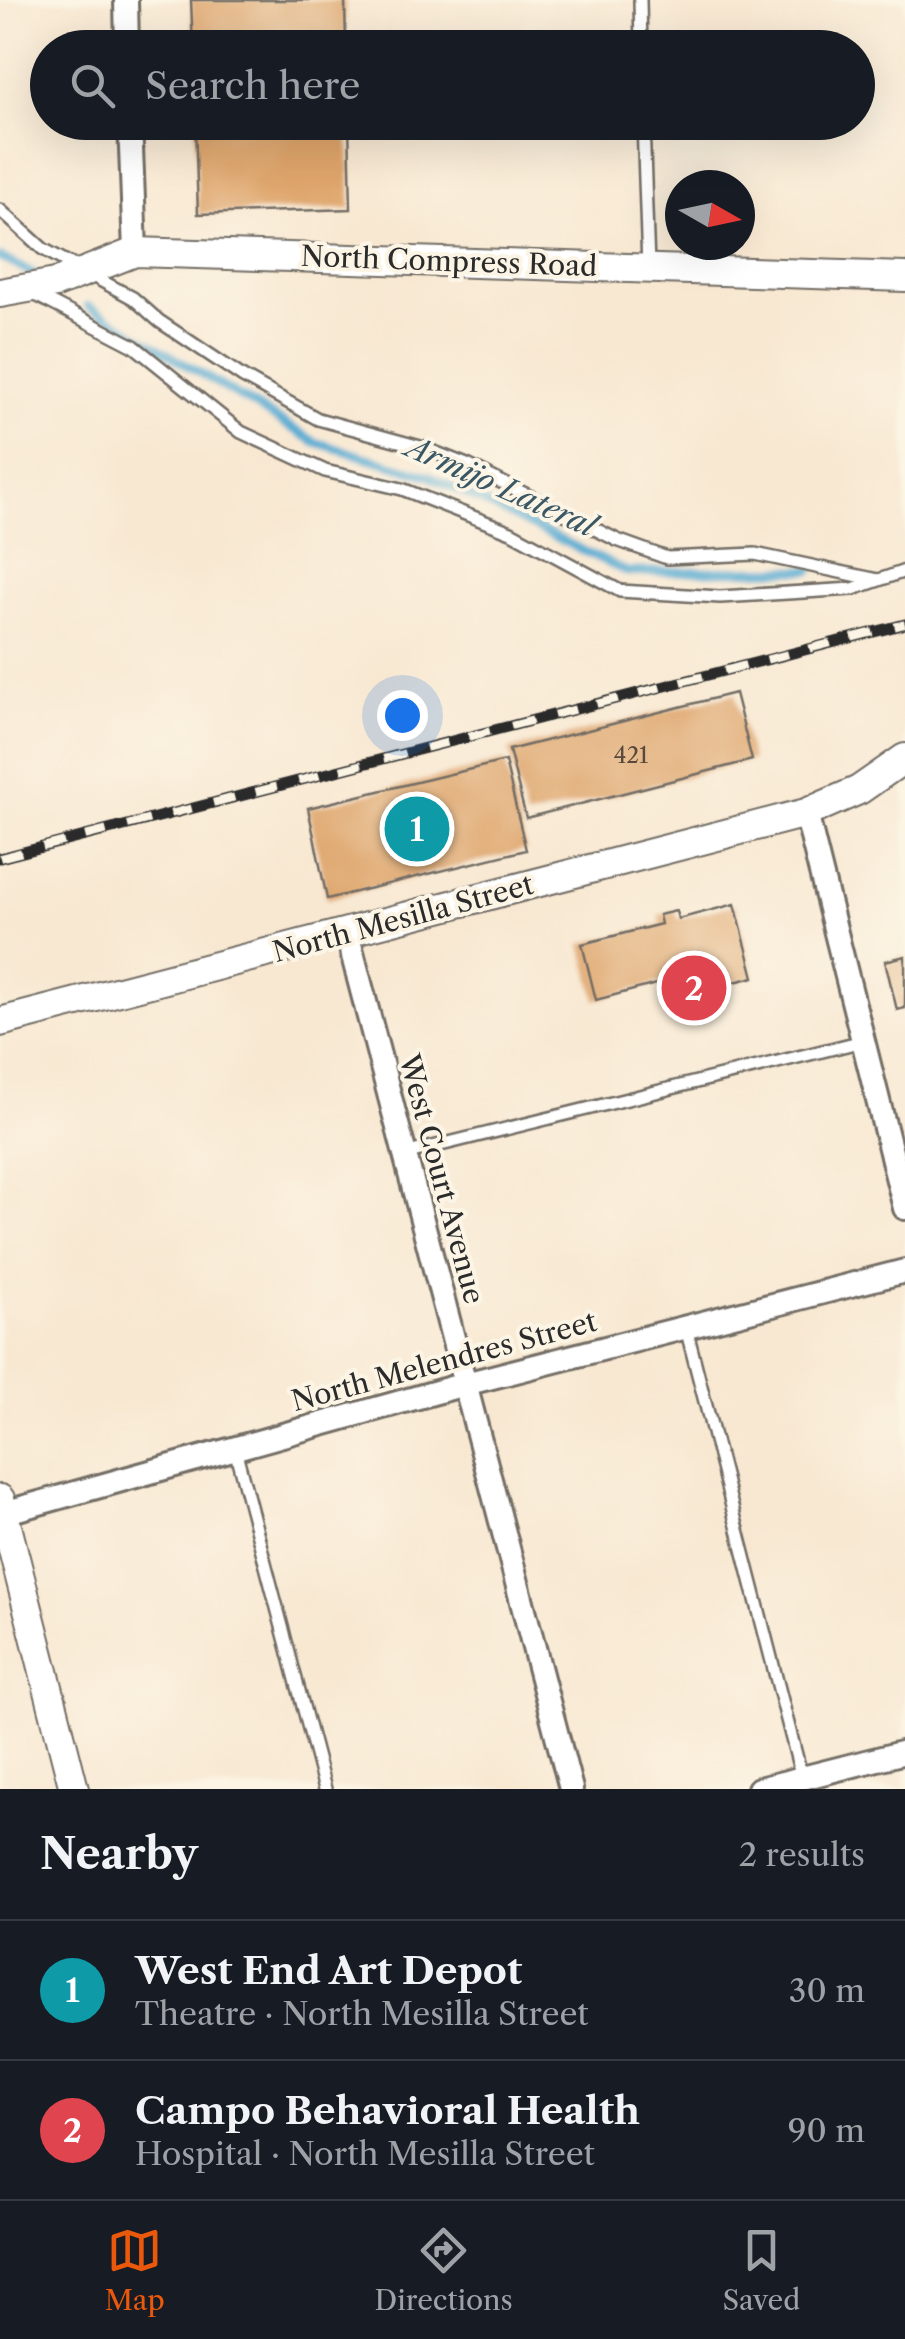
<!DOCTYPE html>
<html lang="en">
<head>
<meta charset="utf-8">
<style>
	body { margin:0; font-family:"Libre Caslon Text",serif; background:#20242c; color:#f1f3f6 }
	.compass { position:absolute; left:665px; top:170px; width:90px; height:90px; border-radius:50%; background:#171b24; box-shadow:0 10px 40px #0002; rotate:99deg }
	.you { position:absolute; left:402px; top:715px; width:35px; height:35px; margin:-25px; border:8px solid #fff; border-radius:50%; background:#1a73e8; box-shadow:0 0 0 15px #1a73e833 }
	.badge { display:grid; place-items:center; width:65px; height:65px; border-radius:50%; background:#ea580c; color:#fff; font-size:32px; font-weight:700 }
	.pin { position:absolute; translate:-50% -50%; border:5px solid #fff; box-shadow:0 2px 10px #0006 }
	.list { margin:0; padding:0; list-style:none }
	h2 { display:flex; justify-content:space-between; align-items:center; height:130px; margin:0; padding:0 40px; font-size:42px }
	h2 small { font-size:32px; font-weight:400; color:#9ea1a6 }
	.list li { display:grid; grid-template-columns:65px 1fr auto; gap:30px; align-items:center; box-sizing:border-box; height:140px; padding:0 40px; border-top:2px solid #363941 }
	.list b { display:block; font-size:38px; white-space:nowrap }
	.list p { margin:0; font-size:32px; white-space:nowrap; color:#9ea1a6 }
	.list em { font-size:32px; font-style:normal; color:#9ea1a6 }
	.icon { flex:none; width:55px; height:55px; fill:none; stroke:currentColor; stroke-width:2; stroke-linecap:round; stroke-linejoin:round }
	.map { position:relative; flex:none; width:905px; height:1789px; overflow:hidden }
	.search { position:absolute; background:#171b24; box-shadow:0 10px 40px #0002; left:30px; right:30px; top:30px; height:110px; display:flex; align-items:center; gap:25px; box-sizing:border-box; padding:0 35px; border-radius:55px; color:#9ea1a6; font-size:38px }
	.sheet { height:410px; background:#171b24 }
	nav { display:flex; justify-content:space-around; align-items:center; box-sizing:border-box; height:140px; border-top:2px solid #363941; background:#171b24; font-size:28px; color:#9ea1a6 }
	nav a { display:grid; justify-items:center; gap:5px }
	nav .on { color:#ea580c }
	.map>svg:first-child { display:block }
</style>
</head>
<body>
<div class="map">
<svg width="905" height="1789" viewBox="0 0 905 1789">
	<rect width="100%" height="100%" fill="#fcf5e5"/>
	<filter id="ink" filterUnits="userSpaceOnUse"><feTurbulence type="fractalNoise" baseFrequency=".01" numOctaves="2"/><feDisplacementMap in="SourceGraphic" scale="20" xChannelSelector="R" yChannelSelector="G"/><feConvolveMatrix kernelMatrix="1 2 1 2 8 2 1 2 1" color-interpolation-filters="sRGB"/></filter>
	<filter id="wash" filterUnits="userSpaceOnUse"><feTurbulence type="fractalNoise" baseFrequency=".0048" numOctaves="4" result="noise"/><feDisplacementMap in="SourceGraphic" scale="40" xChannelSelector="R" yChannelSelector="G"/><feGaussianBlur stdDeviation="2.25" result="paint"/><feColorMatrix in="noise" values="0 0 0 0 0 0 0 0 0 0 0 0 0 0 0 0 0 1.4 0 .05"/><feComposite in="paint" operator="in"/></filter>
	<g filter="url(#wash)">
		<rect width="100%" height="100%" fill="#f8e8d2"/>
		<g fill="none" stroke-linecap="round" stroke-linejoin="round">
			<!-- stream -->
			<g stroke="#57aad2" stroke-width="9">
				<path d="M 0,257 L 34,274"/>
				<path d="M 88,306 L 315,442 L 429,476 L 627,572 L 810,570"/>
			</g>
		</g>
		<g id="blocks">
			<!-- building -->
			<g fill="#dea46a">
				<path d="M 191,0 L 345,0 L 346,48 L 193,48 Z"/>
				<path d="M 195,122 L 349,122 L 351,209 L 198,214 Z"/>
				<path d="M 735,693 L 752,760 L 526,818 L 509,750 Z"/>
				<path d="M 505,761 L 526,850 L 327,899 L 308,808 Z"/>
				<path d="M 735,904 L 754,977 L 679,996 L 675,979 L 596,1000 L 582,944 L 661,924 L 659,915 L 676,911 L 678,919 Z"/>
				<path d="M 905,956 L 905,1008 L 897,1010 L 885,961 Z"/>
			</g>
		</g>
	</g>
	<g filter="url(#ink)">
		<use href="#blocks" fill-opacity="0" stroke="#736d65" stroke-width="2.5"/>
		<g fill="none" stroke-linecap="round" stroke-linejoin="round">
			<defs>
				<g id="service">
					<path d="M 640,0 L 641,48"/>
					<path d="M 643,122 L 648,267"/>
					<path d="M 0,210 L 43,249 L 133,298 L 159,321 L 243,377 L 318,419 L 424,448 L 467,465 L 617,540 L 667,558 L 755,554 L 878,580"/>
					<path d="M 30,292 L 134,346 L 241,432 L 325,471 L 402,489 L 511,532 L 620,591 L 720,597 L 853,589 L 905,571"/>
					<path d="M 404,1154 L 863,1041"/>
					<path d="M 686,1328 L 802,1778"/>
					<path d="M 235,1449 L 325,1789"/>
				</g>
				<g id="minor">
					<path d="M 126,0 L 127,48"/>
					<path d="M 130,122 L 135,252"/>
					<path d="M 806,813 L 905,1208"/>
					<path d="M 347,933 L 571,1789"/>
					<path d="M 0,1514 L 465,1384 L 905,1271"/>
					<path d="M 759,1789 L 905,1752"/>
				</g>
				<g id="tertiary">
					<path d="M 0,293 L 56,283 L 135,252 L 905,277"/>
					<path d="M 0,1022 L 806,813 L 859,790 L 905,758"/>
					<path d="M 0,1499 L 74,1789"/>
				</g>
			</defs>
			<!-- service casing -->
			<use href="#service" stroke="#736d65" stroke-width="16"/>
			<!-- minor casing -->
			<use href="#minor" stroke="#736d65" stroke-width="28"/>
			<!-- tertiary casing -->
			<use href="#tertiary" stroke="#736d65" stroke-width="32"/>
			<!-- service -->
			<use href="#service" stroke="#fff" stroke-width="11"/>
			<!-- minor -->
			<use href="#minor" stroke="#fff" stroke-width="22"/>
			<!-- tertiary -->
			<use href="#tertiary" stroke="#fff" stroke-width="28"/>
			<defs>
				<path id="rail" d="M 0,858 L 905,624"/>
			</defs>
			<!-- rail casing -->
			<use href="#rail" stroke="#2b2b2b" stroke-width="11"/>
			<!-- rail -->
			<use href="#rail" stroke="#fcf5e5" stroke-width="8" stroke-dasharray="22" stroke-linecap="butt"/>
		</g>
	</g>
	<g text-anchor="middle" stroke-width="8" stroke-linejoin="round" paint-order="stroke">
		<!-- number labels -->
		<g font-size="22" fill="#58493b">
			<text x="631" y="763">421</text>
		</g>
		<!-- street labels -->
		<g font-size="28" fill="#2b2b2b" stroke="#fcf5e5">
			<text transform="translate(449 261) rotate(2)" y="10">North Compress Road</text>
			<text transform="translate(403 918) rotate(-15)" y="10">North Mesilla Street</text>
			<text transform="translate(442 1179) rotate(75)" y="10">West Court Avenue</text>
			<text transform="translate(444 1361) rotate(-15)" y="10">North Melendres Street</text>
		</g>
		<!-- water labels -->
		<g font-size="30" font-style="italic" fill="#3a5765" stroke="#fcf5e5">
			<text transform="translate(501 487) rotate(24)" y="10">Armijo Lateral</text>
		</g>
	</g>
</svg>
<svg class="compass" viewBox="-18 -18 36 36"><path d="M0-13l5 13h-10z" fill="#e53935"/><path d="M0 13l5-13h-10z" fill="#9ea1a6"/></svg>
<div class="you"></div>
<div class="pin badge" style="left:417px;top:829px;background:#0f9aa8">1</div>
<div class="pin badge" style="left:694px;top:988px;background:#e0444e">2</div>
<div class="search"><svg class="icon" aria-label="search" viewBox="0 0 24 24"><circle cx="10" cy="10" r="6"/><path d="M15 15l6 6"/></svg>Search here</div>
</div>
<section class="sheet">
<h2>Nearby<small>2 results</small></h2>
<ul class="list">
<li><span class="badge" style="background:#0f9aa8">1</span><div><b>West End Art Depot</b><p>Theatre · North Mesilla Street</p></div><em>30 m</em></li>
<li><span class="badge" style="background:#e0444e">2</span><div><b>Campo Behavioral Health</b><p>Hospital · North Mesilla Street</p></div><em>90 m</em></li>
</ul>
</section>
<nav>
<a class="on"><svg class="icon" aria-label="map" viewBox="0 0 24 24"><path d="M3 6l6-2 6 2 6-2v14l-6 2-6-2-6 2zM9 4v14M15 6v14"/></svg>Map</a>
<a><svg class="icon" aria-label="directions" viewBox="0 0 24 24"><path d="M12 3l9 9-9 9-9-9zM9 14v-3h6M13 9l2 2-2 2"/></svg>Directions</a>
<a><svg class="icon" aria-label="saved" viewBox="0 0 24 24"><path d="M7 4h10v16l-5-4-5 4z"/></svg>Saved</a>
</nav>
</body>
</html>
